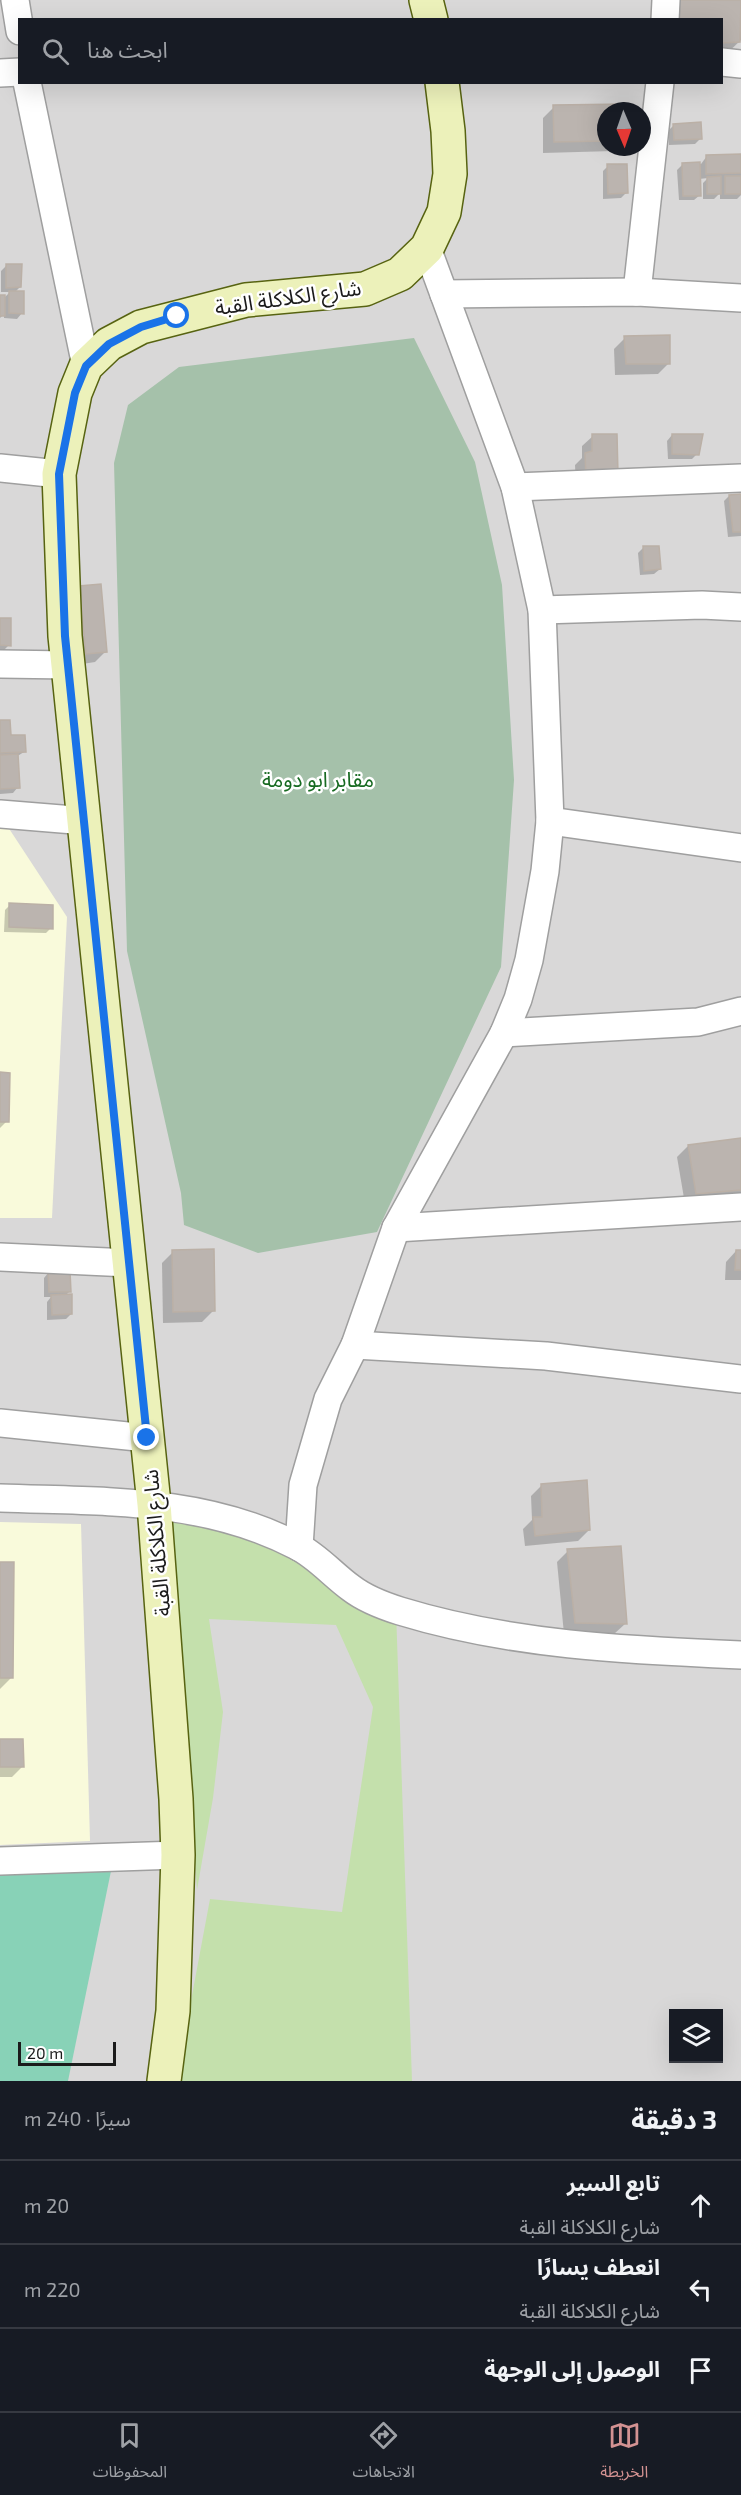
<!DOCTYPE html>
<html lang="ar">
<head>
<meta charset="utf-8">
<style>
	body { margin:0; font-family:"Exo 2","Noto Sans Arabic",sans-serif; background:#20242c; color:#f1f3f6; direction:rtl }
	.controls { position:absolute; right:18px; bottom:18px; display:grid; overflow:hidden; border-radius:0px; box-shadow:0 6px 24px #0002 }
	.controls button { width:54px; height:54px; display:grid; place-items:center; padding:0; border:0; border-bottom:2px solid #363941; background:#171b24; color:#f1f3f6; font:30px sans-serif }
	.compass { position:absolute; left:597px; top:102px; width:54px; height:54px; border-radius:50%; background:#171b24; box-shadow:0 6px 24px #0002; rotate:178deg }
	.scale { position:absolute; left:18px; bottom:15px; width:98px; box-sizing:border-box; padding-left:6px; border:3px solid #1b1b1b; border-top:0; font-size:16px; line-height:21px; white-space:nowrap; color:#1b1b1b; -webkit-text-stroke:4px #fff; paint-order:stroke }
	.stop { position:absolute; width:18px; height:18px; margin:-14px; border:4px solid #1a73e8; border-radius:50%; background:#fff }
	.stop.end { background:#1a73e8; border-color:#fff; box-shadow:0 2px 6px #0008 }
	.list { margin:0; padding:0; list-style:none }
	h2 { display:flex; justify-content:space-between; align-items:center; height:78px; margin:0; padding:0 24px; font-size:26px }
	h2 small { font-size:20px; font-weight:400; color:#9ea1a6 }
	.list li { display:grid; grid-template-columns:39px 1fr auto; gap:18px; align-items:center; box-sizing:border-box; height:84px; padding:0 24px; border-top:2px solid #363941 }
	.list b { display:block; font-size:22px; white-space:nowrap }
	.list p { margin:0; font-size:20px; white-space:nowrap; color:#9ea1a6 }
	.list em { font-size:20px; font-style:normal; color:#9ea1a6 }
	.icon { flex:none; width:33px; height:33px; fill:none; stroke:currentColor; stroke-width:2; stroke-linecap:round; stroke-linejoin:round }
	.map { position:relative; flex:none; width:741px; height:2081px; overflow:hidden; direction:ltr }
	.search { position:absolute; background:#171b24; box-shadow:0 6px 24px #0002; left:18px; right:18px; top:18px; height:66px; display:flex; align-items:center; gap:15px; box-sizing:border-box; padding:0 21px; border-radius:0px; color:#9ea1a6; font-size:22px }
	.sheet { height:330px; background:#171b24 }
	nav { display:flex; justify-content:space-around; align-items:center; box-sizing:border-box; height:84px; border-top:2px solid #363941; background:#171b24; font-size:16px; color:#9ea1a6 }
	nav a { display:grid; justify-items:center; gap:3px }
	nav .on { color:#d39292 }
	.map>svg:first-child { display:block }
</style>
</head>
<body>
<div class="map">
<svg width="741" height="2081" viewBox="0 0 741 2081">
	<rect width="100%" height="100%" fill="#ebe8e1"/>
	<!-- residential -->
	<path fill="#d9d8d8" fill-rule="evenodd" d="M 0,0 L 741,0 L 741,2081 L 0,2081 ZM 20,20 L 722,20 L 722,82 L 20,82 ZM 606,111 L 642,111 L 642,147 L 606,147 ZM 674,2014 L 718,2014 L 718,2058 L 674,2058 Z"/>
	<!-- education -->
	<g fill="#f9fadb">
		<path d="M 0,827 L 8,827 L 67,917 L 52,1218 L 0,1218 Z"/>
		<path d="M 0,1522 L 81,1524 L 90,1841 L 0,1845 Z"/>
	</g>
	<!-- grass -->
	<path fill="#c4e0ac" d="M 170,1506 L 299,1547 L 396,1610 L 412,2081 L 176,2081 L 210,1899 L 342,1912 L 373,1707 L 336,1625 L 209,1619 L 223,1712 L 213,1798 L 197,1890 Z"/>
	<!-- cemetery -->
	<path fill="#a5c1aa" d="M 414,338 L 475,462 L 502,585 L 514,780 L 501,967 L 377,1232 L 258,1253 L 184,1225 L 181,1193 L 127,951 L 114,463 L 128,405 L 179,367 Z"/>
	<!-- pitch -->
	<path fill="#88d2b7" d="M 111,1871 L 68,2081 L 0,2081 L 0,1874 Z"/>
	<!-- shadow -->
	<g fill="#0003">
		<path d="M 741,0 L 741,40 L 722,58 L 722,20 Z"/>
		<path d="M 554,107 L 624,111 L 606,111 L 606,147 L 618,147 L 614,151 L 543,153 L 543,118 Z"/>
		<path d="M 674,125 L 700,139 L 695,144 L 669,145 L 669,130 Z"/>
		<path d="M 707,156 L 741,156 L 741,195 L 737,199 L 720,199 L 720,193 L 714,199 L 703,199 L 703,183 L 708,178 L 699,179 L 700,195 L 694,200 L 679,200 L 677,170 L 683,164 L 701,164 Z"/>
		<path d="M 608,166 L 626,193 L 621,198 L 603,199 L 603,171 Z"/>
		<path d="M 6,266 L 20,287 L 15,292 L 22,313 L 17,319 L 4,318 L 4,314 L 0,318 L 0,296 L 3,299 L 10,292 L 1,292 L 1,271 Z"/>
		<path d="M 625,338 L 669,363 L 658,374 L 615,375 L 614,349 Z"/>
		<path d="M 616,435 L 576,489 L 575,465 L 582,458 L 582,446 L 593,436 Z"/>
		<path d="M 672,435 L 697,454 L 692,459 L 668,459 L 667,441 Z"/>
		<path d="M 729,496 L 741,496 L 741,536 L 728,537 L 724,501 Z"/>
		<path d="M 643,548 L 660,569 L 654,574 L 640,575 L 638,553 Z"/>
		<path d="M 80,587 L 106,651 L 95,662 L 76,665 Z"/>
		<path d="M 0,619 L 9,645 L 4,650 L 0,650 Z"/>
		<path d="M 0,722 L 9,737 L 24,752 L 16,757 L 18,787 L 13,793 L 0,794 Z"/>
		<path d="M 10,905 L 51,928 L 46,933 L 4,932 L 5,910 Z"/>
		<path d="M 0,1074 L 7,1121 L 0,1128 Z"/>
		<path d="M 741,1139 L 741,1199 L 685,1204 L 677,1157 L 688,1146 Z"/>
		<path d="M 736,1251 L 741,1251 L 741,1280 L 725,1280 L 726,1262 Z"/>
		<path d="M 173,1252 L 213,1311 L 202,1322 L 163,1323 L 162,1263 Z"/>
		<path d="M 49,1272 L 69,1292 L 65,1296 L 71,1314 L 66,1319 L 47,1320 L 47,1302 L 51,1297 L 44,1297 L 44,1278 Z"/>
		<path d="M 542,1485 L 589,1530 L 578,1541 L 525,1546 L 523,1529 L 532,1520 L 531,1496 Z"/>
		<path d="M 568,1551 L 625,1624 L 614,1634 L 564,1634 L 557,1562 Z"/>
		<path d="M 0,1564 L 12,1677 L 0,1689 Z"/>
		<path d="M 0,1741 L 23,1766 L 12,1777 L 0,1777 Z"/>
	</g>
	<!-- building -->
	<g fill="#bbb4af" stroke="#bbb0a6" stroke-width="1.5">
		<path d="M 673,0 L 741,0 L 740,42 L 722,43 L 722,20 L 673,20 Z"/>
		<path d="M 626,104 L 626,111 L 606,111 L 606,141 L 554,142 L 553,105 Z"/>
		<path d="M 701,122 L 702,139 L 674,140 L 673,124 Z"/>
		<path d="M 741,154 L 741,173 L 706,174 L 706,155 Z"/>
		<path d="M 700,162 L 701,196 L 683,196 L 682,163 Z"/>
		<path d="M 607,164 L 627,164 L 628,193 L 608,194 Z"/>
		<path d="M 721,176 L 721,194 L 707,194 L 707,177 Z"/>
		<rect x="725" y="176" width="16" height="18"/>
		<path d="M 6,264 L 22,264 L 21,287 L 6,288 Z"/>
		<path d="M 9,291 L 24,291 L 24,314 L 9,313 Z"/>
		<rect x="0" y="295" width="5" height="21"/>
		<path d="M 670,335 L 670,364 L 626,364 L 624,336 Z"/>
		<path d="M 592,434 L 617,434 L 618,474 L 586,479 L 585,453 L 592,451 Z"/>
		<path d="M 672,434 L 703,434 L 699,455 L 672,454 Z"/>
		<path d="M 741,494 L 741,532 L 733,532 L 729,495 Z"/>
		<path d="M 643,546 L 659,546 L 661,569 L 644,571 Z"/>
		<path d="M 101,584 L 107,652 L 86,654 L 79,586 Z"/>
		<path d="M 0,618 L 11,618 L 11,646 L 0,645 Z"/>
		<path d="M 0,720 L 10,720 L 11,735 L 25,735 L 26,752 L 0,753 Z"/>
		<path d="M 18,754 L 20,788 L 0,789 L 0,755 Z"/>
		<path d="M 9,903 L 53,905 L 53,929 L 9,927 Z"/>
		<path d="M 0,1072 L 10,1073 L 9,1122 L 0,1122 Z"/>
		<path d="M 741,1138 L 741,1190 L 696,1194 L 688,1145 Z"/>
		<path d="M 214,1249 L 215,1311 L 173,1312 L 172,1250 Z"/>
		<path d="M 736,1250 L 741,1250 L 741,1270 L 735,1270 Z"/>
		<path d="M 48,1271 L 70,1271 L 71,1292 L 49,1292 Z"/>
		<path d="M 72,1294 L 72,1314 L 52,1315 L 51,1295 Z"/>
		<path d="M 587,1480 L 590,1530 L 535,1536 L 533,1517 L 542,1517 L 541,1484 Z"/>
		<path d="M 621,1546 L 627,1624 L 575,1623 L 567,1549 Z"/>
		<path d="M 0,1562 L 14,1562 L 13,1678 L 0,1678 Z"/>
		<path d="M 0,1739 L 23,1739 L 24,1767 L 0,1767 Z"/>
	</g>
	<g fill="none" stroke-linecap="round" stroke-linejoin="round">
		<defs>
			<g id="street">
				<path d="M 15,0 L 20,31"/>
				<path d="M 665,20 L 666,0"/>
				<path d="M 722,62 L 741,64"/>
				<path d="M 0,73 L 20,72"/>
				<path d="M 27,82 L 86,366"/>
				<path d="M 637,292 L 660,82"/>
				<path d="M 444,294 L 637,292 L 741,298"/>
				<path d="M 0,468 L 59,474"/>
				<path d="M 515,487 L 741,478"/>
				<path d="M 542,610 L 702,605 L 741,607"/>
				<path d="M 0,664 L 69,665"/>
				<path d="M 0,814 L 86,821"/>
				<path d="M 550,821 L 741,848"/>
				<path d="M 504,1033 L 698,1022 L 741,1011"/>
				<path d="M 396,1228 L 741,1207"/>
				<path d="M 0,1257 L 129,1263"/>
				<path d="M 355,1345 L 546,1356 L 741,1379"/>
				<path d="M 0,1423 L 147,1438"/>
				<path d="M 0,1498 C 103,1502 203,1497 297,1546 C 317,1556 333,1575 351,1588 C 364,1598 384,1606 400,1611 C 511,1645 626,1650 741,1655"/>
				<path d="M 299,1547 L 303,1485 L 328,1399 L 355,1345 L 396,1228 L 504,1033 L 518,999 L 529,960 L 545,871 L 550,821 L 542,610 L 515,487 L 427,248"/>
				<path d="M 0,1861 L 178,1855"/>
			</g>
			<g id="secondary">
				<path d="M 426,0 L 431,20"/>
				<path d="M 164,2081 L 173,2011 L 178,1855 L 176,1799 L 154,1504 L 65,636 L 59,474 L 75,393 L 86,366 L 109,344 L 141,327 L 246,300 L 365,289 L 400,274 L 427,248 L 444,212 L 450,174 L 448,131 L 442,82"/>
			</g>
		</defs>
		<!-- street casing -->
		<use href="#street" stroke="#9f9f9f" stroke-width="30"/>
		<!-- secondary casing -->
		<use href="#secondary" stroke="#576311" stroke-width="36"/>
		<!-- street -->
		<use href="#street" stroke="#fff" stroke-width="27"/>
		<!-- secondary -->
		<use href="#secondary" stroke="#ecf1ba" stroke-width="33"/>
	</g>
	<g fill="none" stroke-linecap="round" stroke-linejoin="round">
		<!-- route -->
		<path stroke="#1a73e8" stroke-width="8" d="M 147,1438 L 65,636 L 59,474 L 75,393 L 86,366 L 109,344 L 141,327 L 177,316"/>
	</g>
	<g text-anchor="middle" stroke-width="5" stroke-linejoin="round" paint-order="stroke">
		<!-- street labels -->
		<g font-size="21" fill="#1b1b1b" stroke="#fff">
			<text transform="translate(288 298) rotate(-8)" y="7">شارع الكلاكلة القبة</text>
			<text transform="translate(157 1543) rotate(-95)" y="7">شارع الكلاكلة القبة</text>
		</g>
		<!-- park labels -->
		<g font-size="21" fill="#176a21" stroke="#fff">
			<text x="318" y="787">مقابر ابو دومة</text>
		</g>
	</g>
</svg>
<div class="controls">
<button><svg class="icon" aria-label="layers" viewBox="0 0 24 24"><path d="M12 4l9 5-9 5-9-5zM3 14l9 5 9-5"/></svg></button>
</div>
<svg class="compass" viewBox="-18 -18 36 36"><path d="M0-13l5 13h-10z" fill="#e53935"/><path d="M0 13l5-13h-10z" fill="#9ea1a6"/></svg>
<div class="scale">20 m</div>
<div class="stop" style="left:177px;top:316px"></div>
<div class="stop end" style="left:147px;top:1438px"></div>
<div class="search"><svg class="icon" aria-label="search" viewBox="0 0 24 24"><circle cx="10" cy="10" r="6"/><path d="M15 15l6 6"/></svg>ابحث هنا</div>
</div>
<section class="sheet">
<h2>3 دقيقة<small>سيرًا · 240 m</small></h2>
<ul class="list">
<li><svg class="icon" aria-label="ahead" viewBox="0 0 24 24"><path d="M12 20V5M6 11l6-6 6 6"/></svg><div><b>تابع السير</b><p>شارع الكلاكلة القبة</p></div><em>20 m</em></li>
<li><svg class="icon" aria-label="left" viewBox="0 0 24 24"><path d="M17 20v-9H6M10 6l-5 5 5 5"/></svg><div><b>انعطف يسارًا</b><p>شارع الكلاكلة القبة</p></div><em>220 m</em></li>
<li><svg class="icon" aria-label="arrive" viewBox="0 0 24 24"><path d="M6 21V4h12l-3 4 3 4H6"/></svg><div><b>الوصول إلى الوجهة</b></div></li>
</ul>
</section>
<nav>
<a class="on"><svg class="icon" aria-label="map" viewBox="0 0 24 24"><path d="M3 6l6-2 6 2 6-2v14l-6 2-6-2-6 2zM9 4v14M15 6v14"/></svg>الخريطة</a>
<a><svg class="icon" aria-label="directions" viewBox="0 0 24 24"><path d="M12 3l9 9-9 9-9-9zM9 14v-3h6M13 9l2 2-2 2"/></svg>الاتجاهات</a>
<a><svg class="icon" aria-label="saved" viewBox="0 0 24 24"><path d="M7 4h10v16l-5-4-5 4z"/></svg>المحفوظات</a>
</nav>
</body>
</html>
